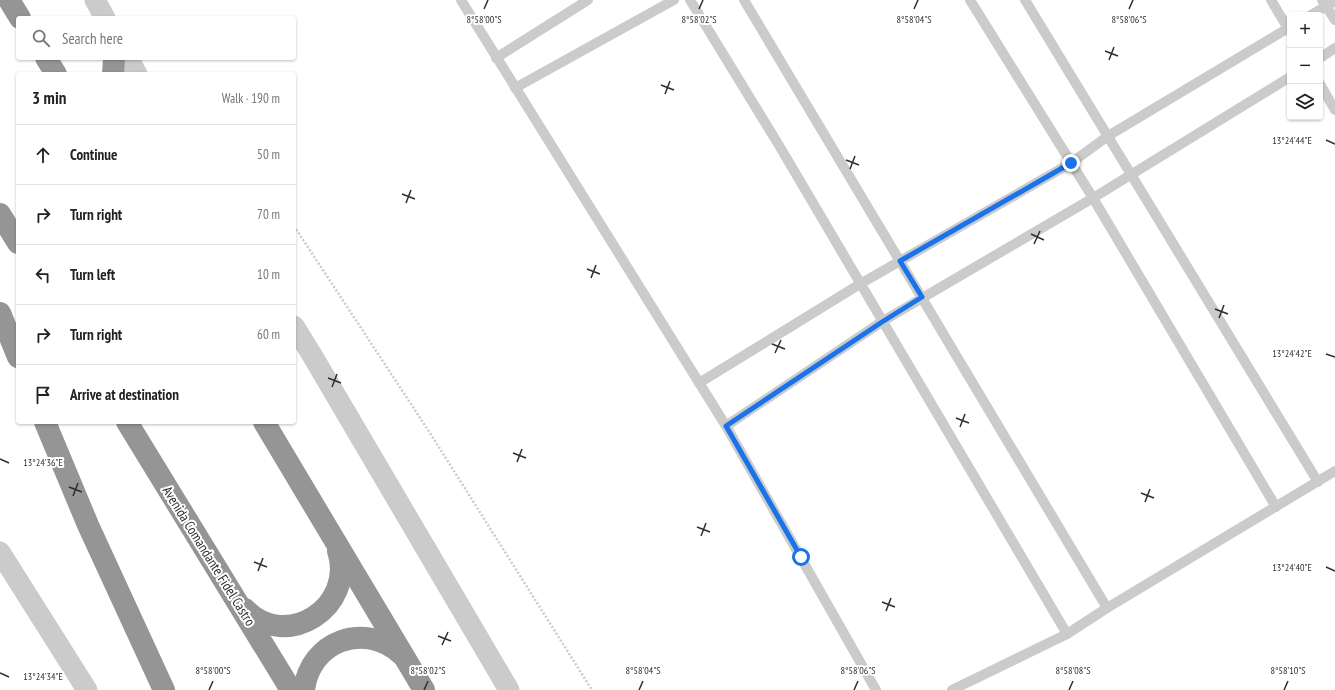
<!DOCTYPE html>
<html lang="en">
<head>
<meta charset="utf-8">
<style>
	body { margin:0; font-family:"PT Sans Narrow",sans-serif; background:#f2f2f2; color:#222 }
	.controls { position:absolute; right:12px; top:12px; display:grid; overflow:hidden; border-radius:4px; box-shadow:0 1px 3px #0004 }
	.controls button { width:36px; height:36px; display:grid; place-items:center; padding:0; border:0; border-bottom:1px solid #e0e0e0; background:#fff; color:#222; font:20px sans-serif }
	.stop { position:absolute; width:12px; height:12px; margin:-9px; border:3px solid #1a73e8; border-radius:50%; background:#fff }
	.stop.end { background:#1a73e8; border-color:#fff; box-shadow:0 1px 4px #0008 }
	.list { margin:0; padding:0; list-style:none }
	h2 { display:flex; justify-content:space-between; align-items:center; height:52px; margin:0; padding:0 16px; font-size:17px }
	h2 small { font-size:13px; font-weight:400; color:#767676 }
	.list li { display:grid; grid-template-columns:26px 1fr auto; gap:12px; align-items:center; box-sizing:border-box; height:60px; padding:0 16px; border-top:1px solid #e0e0e0 }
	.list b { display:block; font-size:15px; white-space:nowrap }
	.list em { font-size:13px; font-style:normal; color:#767676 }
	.icon { flex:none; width:22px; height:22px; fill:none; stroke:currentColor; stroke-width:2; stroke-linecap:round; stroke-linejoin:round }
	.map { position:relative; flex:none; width:1335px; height:690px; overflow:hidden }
	.search { position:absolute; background:#fff; box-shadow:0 1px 3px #0004; left:16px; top:16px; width:280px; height:44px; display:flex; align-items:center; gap:10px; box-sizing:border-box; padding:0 14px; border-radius:4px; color:#767676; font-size:15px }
	.panel { position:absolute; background:#fff; box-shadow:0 1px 3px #0004; left:16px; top:72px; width:280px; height:352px; border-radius:4px }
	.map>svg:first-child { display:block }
</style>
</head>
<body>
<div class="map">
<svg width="1335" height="690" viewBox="0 0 1335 690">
	<rect width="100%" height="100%" fill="#fff"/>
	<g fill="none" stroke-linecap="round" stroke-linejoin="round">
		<!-- path -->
		<path stroke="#cbcbcb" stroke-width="2.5" stroke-dasharray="2 2" stroke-linecap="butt" d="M 294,226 L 430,433 L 592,690"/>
		<!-- lane -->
		<g stroke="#cbcbcb" stroke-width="10">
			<path d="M 461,0 L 726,426 L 876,690"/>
			<path d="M 690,0 L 780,147 L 1067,634"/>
			<path d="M 744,0 L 1107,608"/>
			<path d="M 970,0 L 1093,198 L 1276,507"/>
			<path d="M 1025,0 L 1318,482"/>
			<path d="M 1271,0 L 1290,32"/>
			<path d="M 1322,0 L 1335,20"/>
			<path d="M 1311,15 L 1335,1"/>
			<path d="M 496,58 L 588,0"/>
			<path d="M 1320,58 L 1335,48"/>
			<path d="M 1320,84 L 1335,110"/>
			<path d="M 515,88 L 674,0"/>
			<path d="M 699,383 L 860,284 L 1071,163 L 1108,136 L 1290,27"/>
			<path d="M 726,426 L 883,321 L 1093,198 L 1290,77"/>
			<path d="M 952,690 L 1067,634 L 1107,608 L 1335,471"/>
		</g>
		<!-- street -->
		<g stroke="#cbcbcb" stroke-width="21">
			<path d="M 95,0 L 105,18"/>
			<path d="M 128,58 L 137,74"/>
			<path d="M 294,326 L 312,355 L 509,690"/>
			<path d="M 0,552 L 87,690"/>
		</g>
		<!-- highway -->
		<g stroke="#959595" stroke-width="22">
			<path d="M 9,0 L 20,18"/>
			<path d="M 46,58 L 56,74"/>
			<path d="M 113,74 L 114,58"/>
			<path d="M 0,214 L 18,243"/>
			<path d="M 0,313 L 18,357"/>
			<path d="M 45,422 L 88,525 L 164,690"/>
			<path d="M 127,422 L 291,690"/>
			<path d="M 264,422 L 424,690"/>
			<path d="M 245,609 C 286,652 356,607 338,551"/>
			<path d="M 304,690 C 310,641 364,621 401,654"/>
		</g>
	</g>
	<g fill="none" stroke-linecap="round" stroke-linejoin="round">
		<!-- route -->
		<path stroke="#1a73e8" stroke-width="5" d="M 801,557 L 726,426 L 882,322 L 922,297 L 900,261 L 1071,163"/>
	</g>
	<!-- ticks -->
	<path fill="none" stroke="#2e2e2e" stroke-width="1.5" d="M 484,9 L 488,0M 699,9 L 703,0M 914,9 L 918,0M 1129,9 L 1133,0M 1105,51 L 1118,56M 1109,60 L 1114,47M 661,85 L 674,90M 665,94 L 670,81M 1326,140 L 1335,144M 846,160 L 859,165M 850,169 L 855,156M 402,194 L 415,199M 406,203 L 411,190M 1031,234 L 1044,240M 1034,244 L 1040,231M 587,269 L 600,274M 591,278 L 596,265M 1215,309 L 1228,314M 1219,318 L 1224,305M 772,344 L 785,349M 775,353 L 781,340M 1326,354 L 1335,357M 328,378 L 341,383M 332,387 L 337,374M 956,418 L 969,423M 960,427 L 965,414M 513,453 L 526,458M 0,459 L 9,463M 517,462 L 522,449M 69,487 L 82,492M 1141,493 L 1154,498M 73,496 L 78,483M 1145,502 L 1150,489M 697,527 L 710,532M 701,536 L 706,523M 254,562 L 267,567M 1326,567 L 1335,571M 258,571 L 263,558M 882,602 L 895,607M 886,611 L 891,598M 438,636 L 451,641M 442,645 L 448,632M 0,673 L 9,677M 209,690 L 213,681M 424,690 L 428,681M 639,690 L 643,681M 854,690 L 858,681M 1069,690 L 1073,681M 1284,690 L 1288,681"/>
	<g text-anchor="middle" stroke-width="4" stroke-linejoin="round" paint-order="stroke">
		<!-- street labels -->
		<g font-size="14" fill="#2e2e2e" stroke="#fff">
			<text transform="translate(209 556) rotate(58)" y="5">Avenida Comandante Fidel Castro</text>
		</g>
	</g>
	<g font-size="10" text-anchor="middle" fill="#2e2e2e" stroke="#fff" stroke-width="4" stroke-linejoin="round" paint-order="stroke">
		<text x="484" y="23">8°58'00"S</text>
		<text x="699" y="23">8°58'02"S</text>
		<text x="914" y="23">8°58'04"S</text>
		<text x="1129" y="23">8°58'06"S</text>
		<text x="1292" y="144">13°24'44"E</text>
		<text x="1292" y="357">13°24'42"E</text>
		<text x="43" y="466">13°24'36"E</text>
		<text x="1292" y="571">13°24'40"E</text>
		<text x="213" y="674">8°58'00"S</text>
		<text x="428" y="674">8°58'02"S</text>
		<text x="643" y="674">8°58'04"S</text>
		<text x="858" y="674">8°58'06"S</text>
		<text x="1073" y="674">8°58'08"S</text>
		<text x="1288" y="674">8°58'10"S</text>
		<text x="43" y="680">13°24'34"E</text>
	</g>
</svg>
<div class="controls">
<button>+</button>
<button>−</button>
<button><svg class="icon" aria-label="layers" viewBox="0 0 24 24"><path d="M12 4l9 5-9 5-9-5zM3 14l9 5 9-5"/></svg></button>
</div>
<div class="stop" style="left:801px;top:557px"></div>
<div class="stop end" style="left:1071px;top:163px"></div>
<div class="search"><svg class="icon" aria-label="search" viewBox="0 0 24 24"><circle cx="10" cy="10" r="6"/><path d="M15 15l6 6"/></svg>Search here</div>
<section class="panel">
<h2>3 min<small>Walk · 190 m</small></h2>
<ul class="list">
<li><svg class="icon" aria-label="ahead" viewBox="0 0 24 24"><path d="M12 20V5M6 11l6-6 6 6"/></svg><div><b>Continue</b></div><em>50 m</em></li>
<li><svg class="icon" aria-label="right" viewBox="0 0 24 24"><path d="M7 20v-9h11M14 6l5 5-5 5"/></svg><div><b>Turn right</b></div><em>70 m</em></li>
<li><svg class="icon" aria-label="left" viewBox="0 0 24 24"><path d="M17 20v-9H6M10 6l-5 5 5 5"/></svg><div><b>Turn left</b></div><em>10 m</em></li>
<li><svg class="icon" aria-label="right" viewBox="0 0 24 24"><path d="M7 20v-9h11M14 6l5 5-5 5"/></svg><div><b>Turn right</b></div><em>60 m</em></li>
<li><svg class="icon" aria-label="arrive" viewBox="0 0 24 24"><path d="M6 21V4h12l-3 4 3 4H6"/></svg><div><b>Arrive at destination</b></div></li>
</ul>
</section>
</div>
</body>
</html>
